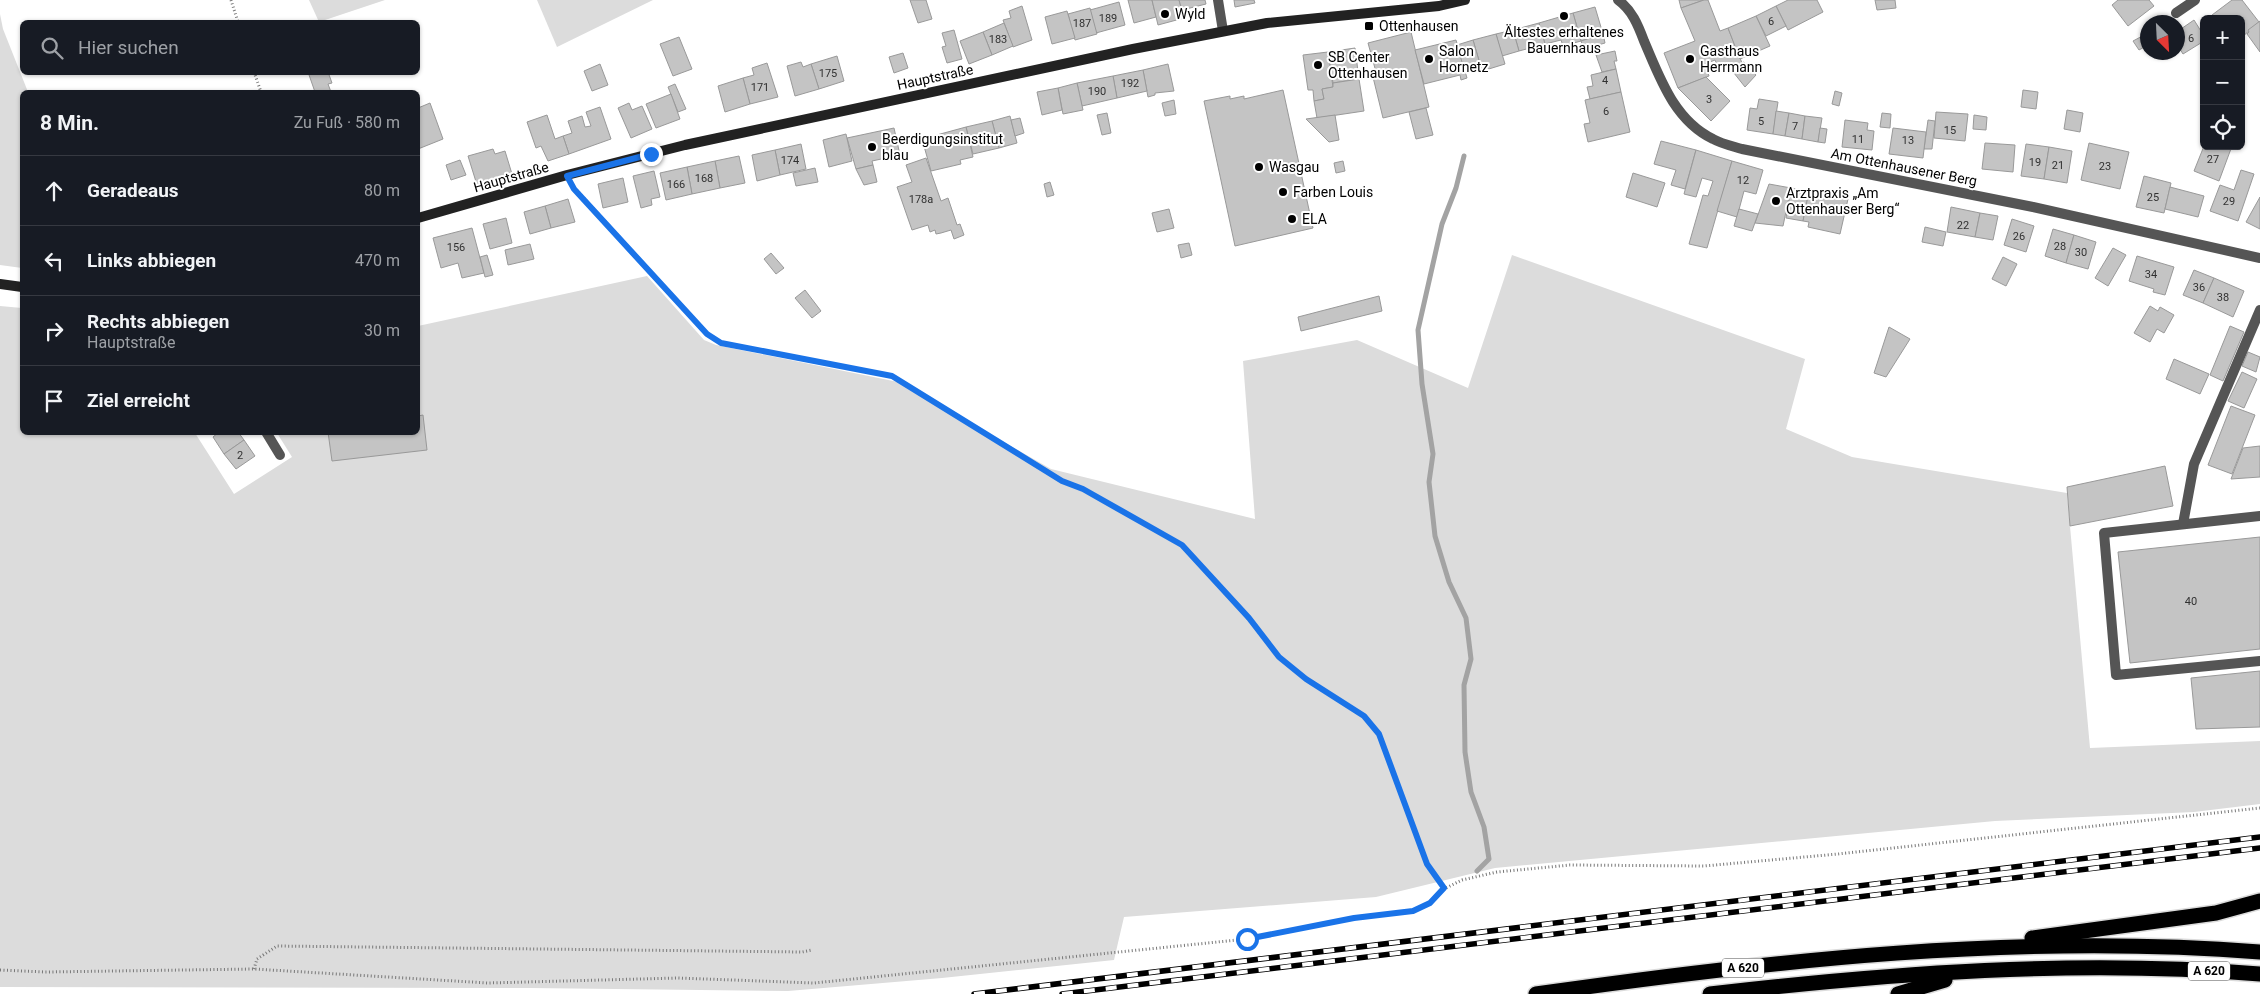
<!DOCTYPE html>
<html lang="de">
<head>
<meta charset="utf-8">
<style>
	body { margin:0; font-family:Roboto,sans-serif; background:#20242c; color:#f1f3f6 }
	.controls { position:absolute; right:15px; top:15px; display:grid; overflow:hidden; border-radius:8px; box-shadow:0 1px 4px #0004 }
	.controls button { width:45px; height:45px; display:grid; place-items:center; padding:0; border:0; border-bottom:1px solid #363941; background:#171b24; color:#f1f3f6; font:25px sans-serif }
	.compass { position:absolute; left:2140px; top:15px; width:45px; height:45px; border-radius:50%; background:#171b24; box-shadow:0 1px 4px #0004; rotate:156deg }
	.stop { position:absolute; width:15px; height:15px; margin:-11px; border:4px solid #1a73e8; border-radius:50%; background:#fff }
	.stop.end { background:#1a73e8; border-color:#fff; box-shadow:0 1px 5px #0008 }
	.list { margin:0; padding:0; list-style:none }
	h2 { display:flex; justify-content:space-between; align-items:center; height:65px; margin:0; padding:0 20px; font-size:21px }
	h2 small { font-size:16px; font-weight:400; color:#9ea1a6 }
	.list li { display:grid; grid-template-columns:32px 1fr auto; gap:15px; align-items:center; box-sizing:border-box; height:70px; padding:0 20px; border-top:1px solid #363941 }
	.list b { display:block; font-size:19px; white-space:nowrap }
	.list p { margin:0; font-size:16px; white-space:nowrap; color:#9ea1a6 }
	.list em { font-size:16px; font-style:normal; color:#9ea1a6 }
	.icon { flex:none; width:28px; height:28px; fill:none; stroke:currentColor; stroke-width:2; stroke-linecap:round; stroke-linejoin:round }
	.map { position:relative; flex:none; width:2260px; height:994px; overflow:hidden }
	.search { position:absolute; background:#171b24; box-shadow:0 1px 4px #0004; left:20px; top:20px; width:400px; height:55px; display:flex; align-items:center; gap:12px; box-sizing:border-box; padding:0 18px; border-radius:8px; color:#9ea1a6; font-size:19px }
	.panel { position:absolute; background:#171b24; box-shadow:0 1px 4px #0004; left:20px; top:90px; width:400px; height:345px; border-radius:8px }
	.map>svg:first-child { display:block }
</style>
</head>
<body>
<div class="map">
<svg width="2260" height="994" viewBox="0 0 2260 994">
	<rect width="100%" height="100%" fill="#fff"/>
	<!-- green -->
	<g fill="#dcdcdc">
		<path d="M 309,0 L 385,0 L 319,22 Z"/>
		<path d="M 537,0 L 653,0 L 557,47 Z"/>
		<path d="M 0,14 L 3,29 L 28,92 L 22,92 L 22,268 L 0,265 Z"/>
		<path d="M 1512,255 L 1805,359 L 1786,429 L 1852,457 L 2067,493 L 2090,748 L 2260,741 L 2260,804 L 2194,812 L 1995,821 L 1495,868 L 1376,897 L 1124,917 L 1114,960 L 942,978 L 788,991 L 530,988 L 0,987 L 0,306 L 22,308 L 22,432 L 195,433 L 234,494 L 292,457 L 277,433 L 418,432 L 418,326 L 647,276 L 704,340 L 716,345 L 898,382 L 1051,469 L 1255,519 L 1243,361 L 1357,340 L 1468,388 Z"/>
	</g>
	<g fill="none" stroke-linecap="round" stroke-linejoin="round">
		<!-- stream -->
		<path stroke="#a3a3a3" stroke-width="5" d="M 1464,156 L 1456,188 L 1442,224 L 1418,330 L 1422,384 L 1433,454 L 1429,482 L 1435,536 L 1449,582 L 1466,618 L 1471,659 L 1464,685 L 1465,752 L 1471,792 L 1484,827 L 1489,859 L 1477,871"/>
	</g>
	<!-- building -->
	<g fill="#c4c4c4" stroke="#999">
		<path d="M 910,0 L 926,0 L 932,19 L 918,23 Z"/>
		<path d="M 1128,0 L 1152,0 L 1156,17 L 1134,23 Z"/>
		<path d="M 1152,0 L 1179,0 L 1184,18 L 1158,25 Z"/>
		<path d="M 1179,0 L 1205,0 L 1206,4 L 1182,10 Z"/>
		<path d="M 1234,0 L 1254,0 L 1255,3 L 1235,7 Z"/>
		<path d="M 1679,0 L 1704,0 L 1681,8 Z"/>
		<path d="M 1704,0 L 1708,0 L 1720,31 L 1728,28 L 1742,63 L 1720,72 L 1715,60 L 1705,64 L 1709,76 L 1678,88 L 1664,53 L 1695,41 L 1681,8 Z"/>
		<path d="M 1788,0 L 1817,0 L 1823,12 L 1788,30 L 1776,6 Z"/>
		<path d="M 1875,0 L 1895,0 L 1896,8 L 1877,10 Z"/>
		<path d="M 2118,0 L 2149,0 L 2154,6 L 2128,26 L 2112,5 Z"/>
		<path d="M 2232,0 L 2242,0 L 2259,22 L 2241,38 L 2241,19 L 2215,19 L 2212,15 Z"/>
		<path d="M 1119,2 L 1125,25 L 1096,33 L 1090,10 Z"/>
		<path d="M 1022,6 L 1032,40 L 1013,47 L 1003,20 L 1011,18 L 1009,11 Z"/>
		<path d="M 1776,6 L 1786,26 L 1766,36 L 1756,16 Z"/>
		<path d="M 1595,7 L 1603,34 L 1581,41 L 1573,13 Z"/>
		<path d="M 1090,8 L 1097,34 L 1075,40 L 1068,14 Z"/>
		<path d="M 1067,11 L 1075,38 L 1052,44 L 1045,17 Z"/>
		<path d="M 1573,13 L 1581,41 L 1563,46 L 1561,40 L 1545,44 L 1539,23 Z"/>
		<path d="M 1756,16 L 1770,46 L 1740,59 L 1728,28 Z"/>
		<path d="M 2194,20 L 2204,36 L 2204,41 L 2183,54 L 2178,46 L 2178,31 Z"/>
		<path d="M 2260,21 L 2260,52 L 2247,34 L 2249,32 L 2248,30 Z"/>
		<path d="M 1004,23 L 1013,46 L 992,55 L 983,32 Z"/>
		<path d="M 1539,23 L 1545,44 L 1519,51 L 1513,30 Z"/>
		<path d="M 954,30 L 962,59 L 947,63 L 942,47 L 946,46 L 942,33 Z"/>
		<path d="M 1513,30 L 1519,51 L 1502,56 L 1496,34 Z"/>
		<path d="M 983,32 L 992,55 L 969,64 L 960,41 Z"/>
		<path d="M 1411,32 L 1429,107 L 1383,118 L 1372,73 L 1376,72 L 1368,43 Z"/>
		<path d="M 2148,33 L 2148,45 L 2139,50 L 2133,41 Z"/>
		<path d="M 1496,34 L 1505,64 L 1479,72 L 1480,64 L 1473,40 Z"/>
		<path d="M 1603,34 L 1605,43 L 1584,49 L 1581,41 Z"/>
		<path d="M 679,37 L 692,69 L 673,76 L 660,44 Z"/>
		<path d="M 1456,40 L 1467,78 L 1461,80 L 1460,75 L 1424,84 L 1415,50 Z"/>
		<path d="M 1473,40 L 1480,64 L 1464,69 L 1457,45 Z"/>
		<path d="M 1355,48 L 1359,79 L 1333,83 L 1328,52 Z"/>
		<path d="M 1615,51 L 1617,61 L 1614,61 L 1616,69 L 1602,72 L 1596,55 Z"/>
		<path d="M 1328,52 L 1333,87 L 1322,89 L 1324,99 L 1314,101 L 1313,90 L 1308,90 L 1303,55 Z"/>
		<path d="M 903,53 L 908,68 L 894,73 L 889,57 Z"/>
		<path d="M 837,56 L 844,81 L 819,89 L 811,64 Z"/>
		<path d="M 801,62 L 803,67 L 811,64 L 819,89 L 795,96 L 787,66 Z"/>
		<path d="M 1744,62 L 1756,75 L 1745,87 L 1730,68 Z"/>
		<path d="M 767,63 L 778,97 L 750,104 L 743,78 L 754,75 L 752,68 Z"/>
		<path d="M 600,64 L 608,85 L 592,91 L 584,71 Z"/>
		<path d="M 1168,64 L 1174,91 L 1155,93 L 1155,95 L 1148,97 L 1143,70 Z"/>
		<path d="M 1616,69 L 1621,92 L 1590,99 L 1587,87 L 1593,86 L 1591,75 Z"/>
		<path d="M 1143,70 L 1147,91 L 1117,98 L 1113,76 Z"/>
		<path d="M 308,72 L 328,72 L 332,83 L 328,84 L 331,92 L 315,92 Z"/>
		<path d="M 1113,76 L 1117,98 L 1082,106 L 1077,83 Z"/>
		<path d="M 1706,77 L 1730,101 L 1711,121 L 1678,88 Z"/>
		<path d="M 743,78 L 750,104 L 725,112 L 718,86 Z"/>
		<path d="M 1359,79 L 1364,111 L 1317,118 L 1314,101 L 1324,99 L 1322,89 L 1333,87 L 1333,83 Z"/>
		<path d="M 1077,83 L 1083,110 L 1063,114 L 1058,88 Z"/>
		<path d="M 675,84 L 686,109 L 678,112 L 668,87 Z"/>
		<path d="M 1058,88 L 1062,110 L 1042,115 L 1037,92 Z"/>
		<path d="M 1283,90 L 1313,228 L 1235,246 L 1204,101 L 1230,96 L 1230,99 L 1244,96 L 1244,99 Z"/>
		<path d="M 2023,90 L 2038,92 L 2036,109 L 2021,107 Z"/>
		<path d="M 1835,91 L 1842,93 L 1839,106 L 1832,104 Z"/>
		<path d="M 1621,92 L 1630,132 L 1588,142 L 1584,124 L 1590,123 L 1585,100 Z"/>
		<path d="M 671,94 L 680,119 L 656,128 L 646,104 Z"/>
		<path d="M 1759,99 L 1778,102 L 1773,134 L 1747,130 L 1750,108 L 1757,109 Z"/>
		<path d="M 1174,100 L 1176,114 L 1165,116 L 1162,103 Z"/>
		<path d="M 430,103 L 443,139 L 418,149 L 418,108 Z"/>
		<path d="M 629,103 L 632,110 L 642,106 L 652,129 L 631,138 L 618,108 Z"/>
		<path d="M 600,107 L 611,139 L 569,154 L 563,136 L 572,133 L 568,121 L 582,116 L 585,127 L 591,126 L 586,112 Z"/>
		<path d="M 1426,108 L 1433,135 L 1416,139 L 1409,112 Z"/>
		<path d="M 2067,110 L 2083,113 L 2080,132 L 2064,129 Z"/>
		<path d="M 1776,111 L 1789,113 L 1785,136 L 1773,134 Z"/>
		<path d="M 1936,112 L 1968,114 L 1965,141 L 1934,138 Z"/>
		<path d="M 1107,113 L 1111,133 L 1102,135 L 1097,115 Z"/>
		<path d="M 1789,113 L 1805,116 L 1802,139 L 1785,136 Z"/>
		<path d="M 1882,113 L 1891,114 L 1890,128 L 1880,127 Z"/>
		<path d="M 547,115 L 555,139 L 563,136 L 569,154 L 548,161 L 541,146 L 536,148 L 527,122 Z"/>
		<path d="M 1335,115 L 1339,140 L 1329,142 L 1306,119 Z"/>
		<path d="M 1974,115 L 1987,117 L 1986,130 L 1973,129 Z"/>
		<path d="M 1010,116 L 1017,143 L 999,148 L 992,121 Z"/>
		<path d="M 1805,116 L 1822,118 L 1818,142 L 1802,139 Z"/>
		<path d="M 1020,118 L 1024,133 L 1015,136 L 1011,120 Z"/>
		<path d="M 1845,120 L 1868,123 L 1867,130 L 1874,131 L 1872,150 L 1842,147 Z"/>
		<path d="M 1928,120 L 1935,121 L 1932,149 L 1924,149 Z"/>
		<path d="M 992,121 L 999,148 L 973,154 L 966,127 Z"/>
		<path d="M 966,127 L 973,157 L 960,160 L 961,164 L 931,171 L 922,139 Z"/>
		<path d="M 894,128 L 900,155 L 872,161 L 873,165 L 856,169 L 847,138 Z"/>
		<path d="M 1820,128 L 1827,129 L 1825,143 L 1818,142 Z"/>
		<path d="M 1893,128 L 1926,132 L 1923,158 L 1889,154 Z"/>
		<path d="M 846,134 L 852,161 L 829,167 L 823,140 Z"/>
		<path d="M 1661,141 L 1696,150 L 1685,189 L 1671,185 L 1676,170 L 1654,164 Z"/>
		<path d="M 1985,143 L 2015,145 L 2013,172 L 1982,169 Z"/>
		<path d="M 2089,143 L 2129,152 L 2120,189 L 2081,180 Z"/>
		<path d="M 801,144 L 806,169 L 780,175 L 775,150 Z"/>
		<path d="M 2026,144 L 2049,147 L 2044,179 L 2021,176 Z"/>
		<path d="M 2204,146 L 2232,146 L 2219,181 L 2194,171 Z"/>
		<path d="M 2049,147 L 2072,151 L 2067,183 L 2044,179 Z"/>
		<path d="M 493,149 L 495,154 L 505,151 L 512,174 L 477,185 L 468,156 Z"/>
		<path d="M 775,150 L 780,175 L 757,181 L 752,155 Z"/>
		<path d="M 1696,150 L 1732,161 L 1707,248 L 1689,244 L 1703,195 L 1708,196 L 1713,181 L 1702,178 L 1696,197 L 1684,194 Z"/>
		<path d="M 739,156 L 745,183 L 720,188 L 715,161 Z"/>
		<path d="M 926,158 L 941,201 L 948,198 L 957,225 L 960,224 L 964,235 L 954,239 L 951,230 L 941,233 L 936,234 L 935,230 L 930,232 L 928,225 L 912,230 L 897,187 L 912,182 L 906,165 Z"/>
		<path d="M 460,160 L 466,175 L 451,180 L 446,165 Z"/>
		<path d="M 715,161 L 720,188 L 692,194 L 687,167 Z"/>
		<path d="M 1343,161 L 1345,171 L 1336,173 L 1334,163 Z"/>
		<path d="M 1732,161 L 1763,170 L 1756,194 L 1744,191 L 1737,217 L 1717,211 Z"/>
		<path d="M 873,165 L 877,182 L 864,185 L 856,169 Z"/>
		<path d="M 687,167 L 692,194 L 666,200 L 660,173 Z"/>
		<path d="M 815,168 L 818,182 L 796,186 L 793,173 Z"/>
		<path d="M 2241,170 L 2254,174 L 2238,221 L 2210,211 L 2220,185 L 2234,190 Z"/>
		<path d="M 654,171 L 660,197 L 651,199 L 652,205 L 641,208 L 633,176 Z"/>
		<path d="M 1633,173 L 1665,183 L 1657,207 L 1626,197 Z"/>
		<path d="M 2144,176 L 2171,183 L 2164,213 L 2136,207 Z"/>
		<path d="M 623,178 L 628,202 L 603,208 L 598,184 Z"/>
		<path d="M 1050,182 L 1054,195 L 1047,197 L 1044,184 Z"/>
		<path d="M 1769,184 L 1791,188 L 1783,226 L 1755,223 Z"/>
		<path d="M 2170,187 L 2204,196 L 2198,217 L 2165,209 Z"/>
		<path d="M 1791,188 L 1809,191 L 1803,221 L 1786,218 Z"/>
		<path d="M 1809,191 L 1848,199 L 1840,234 L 1808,227 L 1809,222 L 1803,221 Z"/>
		<path d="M 2260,197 L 2260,229 L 2246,222 Z"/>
		<path d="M 568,199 L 575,222 L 551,228 L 545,206 Z"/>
		<path d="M 545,206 L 551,228 L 530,234 L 524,212 Z"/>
		<path d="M 1951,207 L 1980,213 L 1975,237 L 1947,232 Z"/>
		<path d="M 1169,209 L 1174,228 L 1157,232 L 1152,213 Z"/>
		<path d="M 1739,209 L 1758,214 L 1752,231 L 1734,226 Z"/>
		<path d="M 1980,213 L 1998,216 L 1993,240 L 1975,237 Z"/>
		<path d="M 506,218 L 512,243 L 490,249 L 483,224 Z"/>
		<path d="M 2012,219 L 2034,226 L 2026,252 L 2004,245 Z"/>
		<path d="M 1925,227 L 1946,232 L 1943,246 L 1922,242 Z"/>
		<path d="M 472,228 L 484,273 L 462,278 L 458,263 L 441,268 L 433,238 Z"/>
		<path d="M 2053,229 L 2074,235 L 2066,263 L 2045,256 Z"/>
		<path d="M 2074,235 L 2096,242 L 2088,269 L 2066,263 Z"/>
		<path d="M 1189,243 L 1192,255 L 1181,258 L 1178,245 Z"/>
		<path d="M 530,244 L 534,259 L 508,265 L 505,250 Z"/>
		<path d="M 2113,248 L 2126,255 L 2108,286 L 2095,278 Z"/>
		<path d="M 771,253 L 784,268 L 776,274 L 764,259 Z"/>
		<path d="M 487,255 L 493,275 L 485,277 L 480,257 Z"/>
		<path d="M 2137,256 L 2174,267 L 2165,295 L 2153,292 L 2154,289 L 2129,281 Z"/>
		<path d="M 2003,257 L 2017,264 L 2006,286 L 1992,279 Z"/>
		<path d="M 2194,270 L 2214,278 L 2203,303 L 2183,295 Z"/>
		<path d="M 2214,278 L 2244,291 L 2233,317 L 2203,303 Z"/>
		<path d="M 805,290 L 821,311 L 812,318 L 795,298 Z"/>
		<path d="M 1379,296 L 1382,311 L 1301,331 L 1298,317 Z"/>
		<path d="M 2150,306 L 2158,311 L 2160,307 L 2174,315 L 2164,333 L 2157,329 L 2150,342 L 2134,333 Z"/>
		<path d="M 2230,326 L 2244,332 L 2223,381 L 2210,375 Z"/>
		<path d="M 1889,327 L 1910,339 L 1886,377 L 1874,373 Z"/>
		<path d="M 2248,352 L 2260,357 L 2256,372 L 2242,366 Z"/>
		<path d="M 2174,359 L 2209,374 L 2200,394 L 2166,379 Z"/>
		<path d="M 2242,372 L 2257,379 L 2244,408 L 2228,401 Z"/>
		<path d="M 2231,406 L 2255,415 L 2232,474 L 2208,465 Z"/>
		<path d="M 423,415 L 427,450 L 332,461 L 328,432 L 418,432 L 418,416 Z"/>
		<path d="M 219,432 L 238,432 L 244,440 L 224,454 L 213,437 Z"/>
		<path d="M 244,440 L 255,456 L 236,469 L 224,454 Z"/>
		<path d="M 2260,446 L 2260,477 L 2231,479 L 2243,448 Z"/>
		<path d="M 2165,466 L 2173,506 L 2070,526 L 2067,487 Z"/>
		<path d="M 2260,537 L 2260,649 L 2130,663 L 2118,552 Z"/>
		<path d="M 2260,671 L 2260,727 L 2196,729 L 2191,678 Z"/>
	</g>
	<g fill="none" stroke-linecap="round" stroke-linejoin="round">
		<defs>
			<g id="motorway">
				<path d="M 2032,938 L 2216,913 L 2260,901"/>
				<path d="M 1536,994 C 1775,960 2018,933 2260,952"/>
				<path d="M 1710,994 C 1892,973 2077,959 2260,974"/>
				<path d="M 1898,994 L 1945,980"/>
			</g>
		</defs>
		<!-- motorway casing -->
		<use href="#motorway" stroke="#dbdbdb" stroke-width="18"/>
		<!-- path -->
		<g stroke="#777" stroke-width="3" stroke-dasharray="1 2.5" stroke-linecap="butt">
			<path d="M 231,0 L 238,22"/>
			<path d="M 254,72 L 261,92"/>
			<path d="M 572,185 L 707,334 L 721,343 L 892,376 L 1062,481 L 1083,489 L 1182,545 L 1236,604 L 1279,657 L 1306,679 L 1365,716 L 1379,734 L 1427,864 L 1444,889"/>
			<path d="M 254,969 L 257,959 L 277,946 L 802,952 L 812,950"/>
			<path d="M 0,970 L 45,972 L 254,969 L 488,983 L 678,978 L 814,983 L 1247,939 L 1354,918 L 1413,911 L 1430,903 L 1444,889 L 1462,880 L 1497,872 L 1570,865 L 1704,866 L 1838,854 L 2260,808"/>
		</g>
		<!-- service -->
		<g stroke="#555" stroke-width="10">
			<path d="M 2260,516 L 2104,533 L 2116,675 L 2260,661"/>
			<path d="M 2183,524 L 2194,464 L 2260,310"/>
		</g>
		<!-- minor -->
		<g stroke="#555" stroke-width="10">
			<path d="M 1218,0 L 1223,31"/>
			<path d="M 1618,0 C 1632,10 1638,25 1644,41 C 1660,78 1674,120 1713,139 C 1722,144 1732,146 1742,149 L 2033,207 L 2260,258"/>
			<path d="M 2176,13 L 2195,0"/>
			<path d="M 266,432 L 280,455"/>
		</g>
		<!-- secondary -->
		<g stroke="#222" stroke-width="10">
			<path d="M 418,218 L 567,175 L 685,145 L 1133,49 L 1267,23 L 1439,6 L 1465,0"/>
			<path d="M 0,284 L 22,287"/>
		</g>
		<!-- motorway -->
		<use href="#motorway" stroke="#000" stroke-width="15"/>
		<defs>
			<g id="rail">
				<path d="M 974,994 L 2260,837"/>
				<path d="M 1062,994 L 2260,848"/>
			</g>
		</defs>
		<!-- rail casing -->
		<use href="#rail" stroke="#000" stroke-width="5.5"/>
		<!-- rail -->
		<use href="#rail" stroke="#fff" stroke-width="4" stroke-dasharray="11" stroke-linecap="butt"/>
	</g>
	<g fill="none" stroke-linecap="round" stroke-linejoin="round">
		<!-- route -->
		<path stroke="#1a73e8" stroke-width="6" d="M 651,154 L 567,176 L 574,189 L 707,334 L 721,343 L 892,376 L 1062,481 L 1083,489 L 1182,545 L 1249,618 L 1279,657 L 1306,679 L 1364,716 L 1379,734 L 1427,864 L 1444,888 L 1430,903 L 1413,911 L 1354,918 L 1247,939"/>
	</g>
	<!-- markers -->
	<g fill="#000" stroke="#fff" stroke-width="2">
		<circle cx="1165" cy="14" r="5"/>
		<circle cx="1564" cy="16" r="5"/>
		<rect x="1364" y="21" width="10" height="10" rx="2.5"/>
		<circle cx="1429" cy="59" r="5"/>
		<circle cx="1690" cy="59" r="5"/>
		<circle cx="1318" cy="65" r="5"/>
		<circle cx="872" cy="147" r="5"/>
		<circle cx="1259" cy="167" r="5"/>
		<circle cx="1283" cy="192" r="5"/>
		<circle cx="1776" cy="201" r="5"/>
		<circle cx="1292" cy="219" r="5"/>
	</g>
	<g text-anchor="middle" stroke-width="4" stroke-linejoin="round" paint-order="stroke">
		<!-- number labels -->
		<g font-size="11" fill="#313131">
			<text x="1108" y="22">189</text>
			<text x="1771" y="25">6</text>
			<text x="1082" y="27">187</text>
			<text x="2191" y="42">6</text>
			<text x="998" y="43">183</text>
			<text x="828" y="77">175</text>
			<text x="1605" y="84">4</text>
			<text x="1130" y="87">192</text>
			<text x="760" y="91">171</text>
			<text x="1097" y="95">190</text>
			<text x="1709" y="103">3</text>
			<text x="1606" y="115">6</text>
			<text x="1761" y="125">5</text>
			<text x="1795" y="130">7</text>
			<text x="1950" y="134">15</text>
			<text x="1858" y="143">11</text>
			<text x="1908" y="144">13</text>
			<text x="2213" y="163">27</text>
			<text x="790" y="164">174</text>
			<text x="2035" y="166">19</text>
			<text x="2058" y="169">21</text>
			<text x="2105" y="170">23</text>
			<text x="704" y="182">168</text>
			<text x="1743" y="184">12</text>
			<text x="676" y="188">166</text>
			<text x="2153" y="201">25</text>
			<text x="921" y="203">178a</text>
			<text x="2229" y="205">29</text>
			<text x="1963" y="229">22</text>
			<text x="2019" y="240">26</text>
			<text x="2060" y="250">28</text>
			<text x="456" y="251">156</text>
			<text x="2081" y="256">30</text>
			<text x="2151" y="278">34</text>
			<text x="2199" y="291">36</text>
			<text x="2223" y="301">38</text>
			<text x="240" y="459">2</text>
			<text x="2191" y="605">40</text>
		</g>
		<!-- shield labels -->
		<g fill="#fff" stroke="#4c4c4c" stroke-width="1">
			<rect x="1722" y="958.5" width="42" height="19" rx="4"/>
			<rect x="2188" y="961.5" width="42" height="19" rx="4"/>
		</g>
		<g font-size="12" font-weight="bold" fill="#000">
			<text x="1743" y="972">A 620</text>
			<text x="2209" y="975">A 620</text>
		</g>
		<!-- poi labels -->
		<g font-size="14" fill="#000" stroke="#fff" text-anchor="start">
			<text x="1175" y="19">Wyld</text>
			<text x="1379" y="31">Ottenhausen</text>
			<text x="1564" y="37" text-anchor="middle">Ältestes erhaltenes<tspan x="1564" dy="16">Bauernhaus</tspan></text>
			<text x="1439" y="56">Salon<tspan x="1439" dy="16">Hornetz</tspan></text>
			<text x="1700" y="56">Gasthaus<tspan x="1700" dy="16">Herrmann</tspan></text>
			<text x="1328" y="62">SB Center<tspan x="1328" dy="16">Ottenhausen</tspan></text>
			<text x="882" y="144">Beerdigungsinstitut<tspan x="882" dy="16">blau</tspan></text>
			<text x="1269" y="172">Wasgau</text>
			<text x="1293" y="197">Farben Louis</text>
			<text x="1786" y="198">Arztpraxis „Am<tspan x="1786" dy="16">Ottenhauser Berg“</tspan></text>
			<text x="1302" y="224">ELA</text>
		</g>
		<!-- street labels -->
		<g font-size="14" fill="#000" stroke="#fff">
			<text transform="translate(935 77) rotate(-12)" y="5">Hauptstraße</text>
			<text transform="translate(1904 167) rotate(11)" y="5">Am Ottenhausener Berg</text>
			<text transform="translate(511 177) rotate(-16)" y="5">Hauptstraße</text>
		</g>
	</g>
</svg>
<div class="controls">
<button>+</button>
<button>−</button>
<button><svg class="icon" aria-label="locate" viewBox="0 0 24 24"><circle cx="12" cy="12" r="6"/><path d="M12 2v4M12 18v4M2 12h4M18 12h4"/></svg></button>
</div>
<svg class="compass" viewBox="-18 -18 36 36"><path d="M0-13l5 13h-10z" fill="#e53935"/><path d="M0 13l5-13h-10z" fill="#9ea1a6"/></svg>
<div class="stop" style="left:1247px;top:939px"></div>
<div class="stop end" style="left:651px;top:154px"></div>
<div class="search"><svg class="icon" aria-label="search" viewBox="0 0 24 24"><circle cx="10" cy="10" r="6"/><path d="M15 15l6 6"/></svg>Hier suchen</div>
<section class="panel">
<h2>8 Min.<small>Zu Fuß · 580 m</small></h2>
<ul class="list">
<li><svg class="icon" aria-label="ahead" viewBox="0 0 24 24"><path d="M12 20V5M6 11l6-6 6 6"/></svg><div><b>Geradeaus</b></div><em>80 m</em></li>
<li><svg class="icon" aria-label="left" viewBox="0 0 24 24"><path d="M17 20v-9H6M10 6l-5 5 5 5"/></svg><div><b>Links abbiegen</b></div><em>470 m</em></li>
<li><svg class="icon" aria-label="right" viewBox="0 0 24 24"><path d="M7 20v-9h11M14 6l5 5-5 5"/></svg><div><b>Rechts abbiegen</b><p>Hauptstraße</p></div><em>30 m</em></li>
<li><svg class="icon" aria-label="arrive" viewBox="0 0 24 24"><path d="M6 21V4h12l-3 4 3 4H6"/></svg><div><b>Ziel erreicht</b></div></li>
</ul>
</section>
</div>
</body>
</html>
